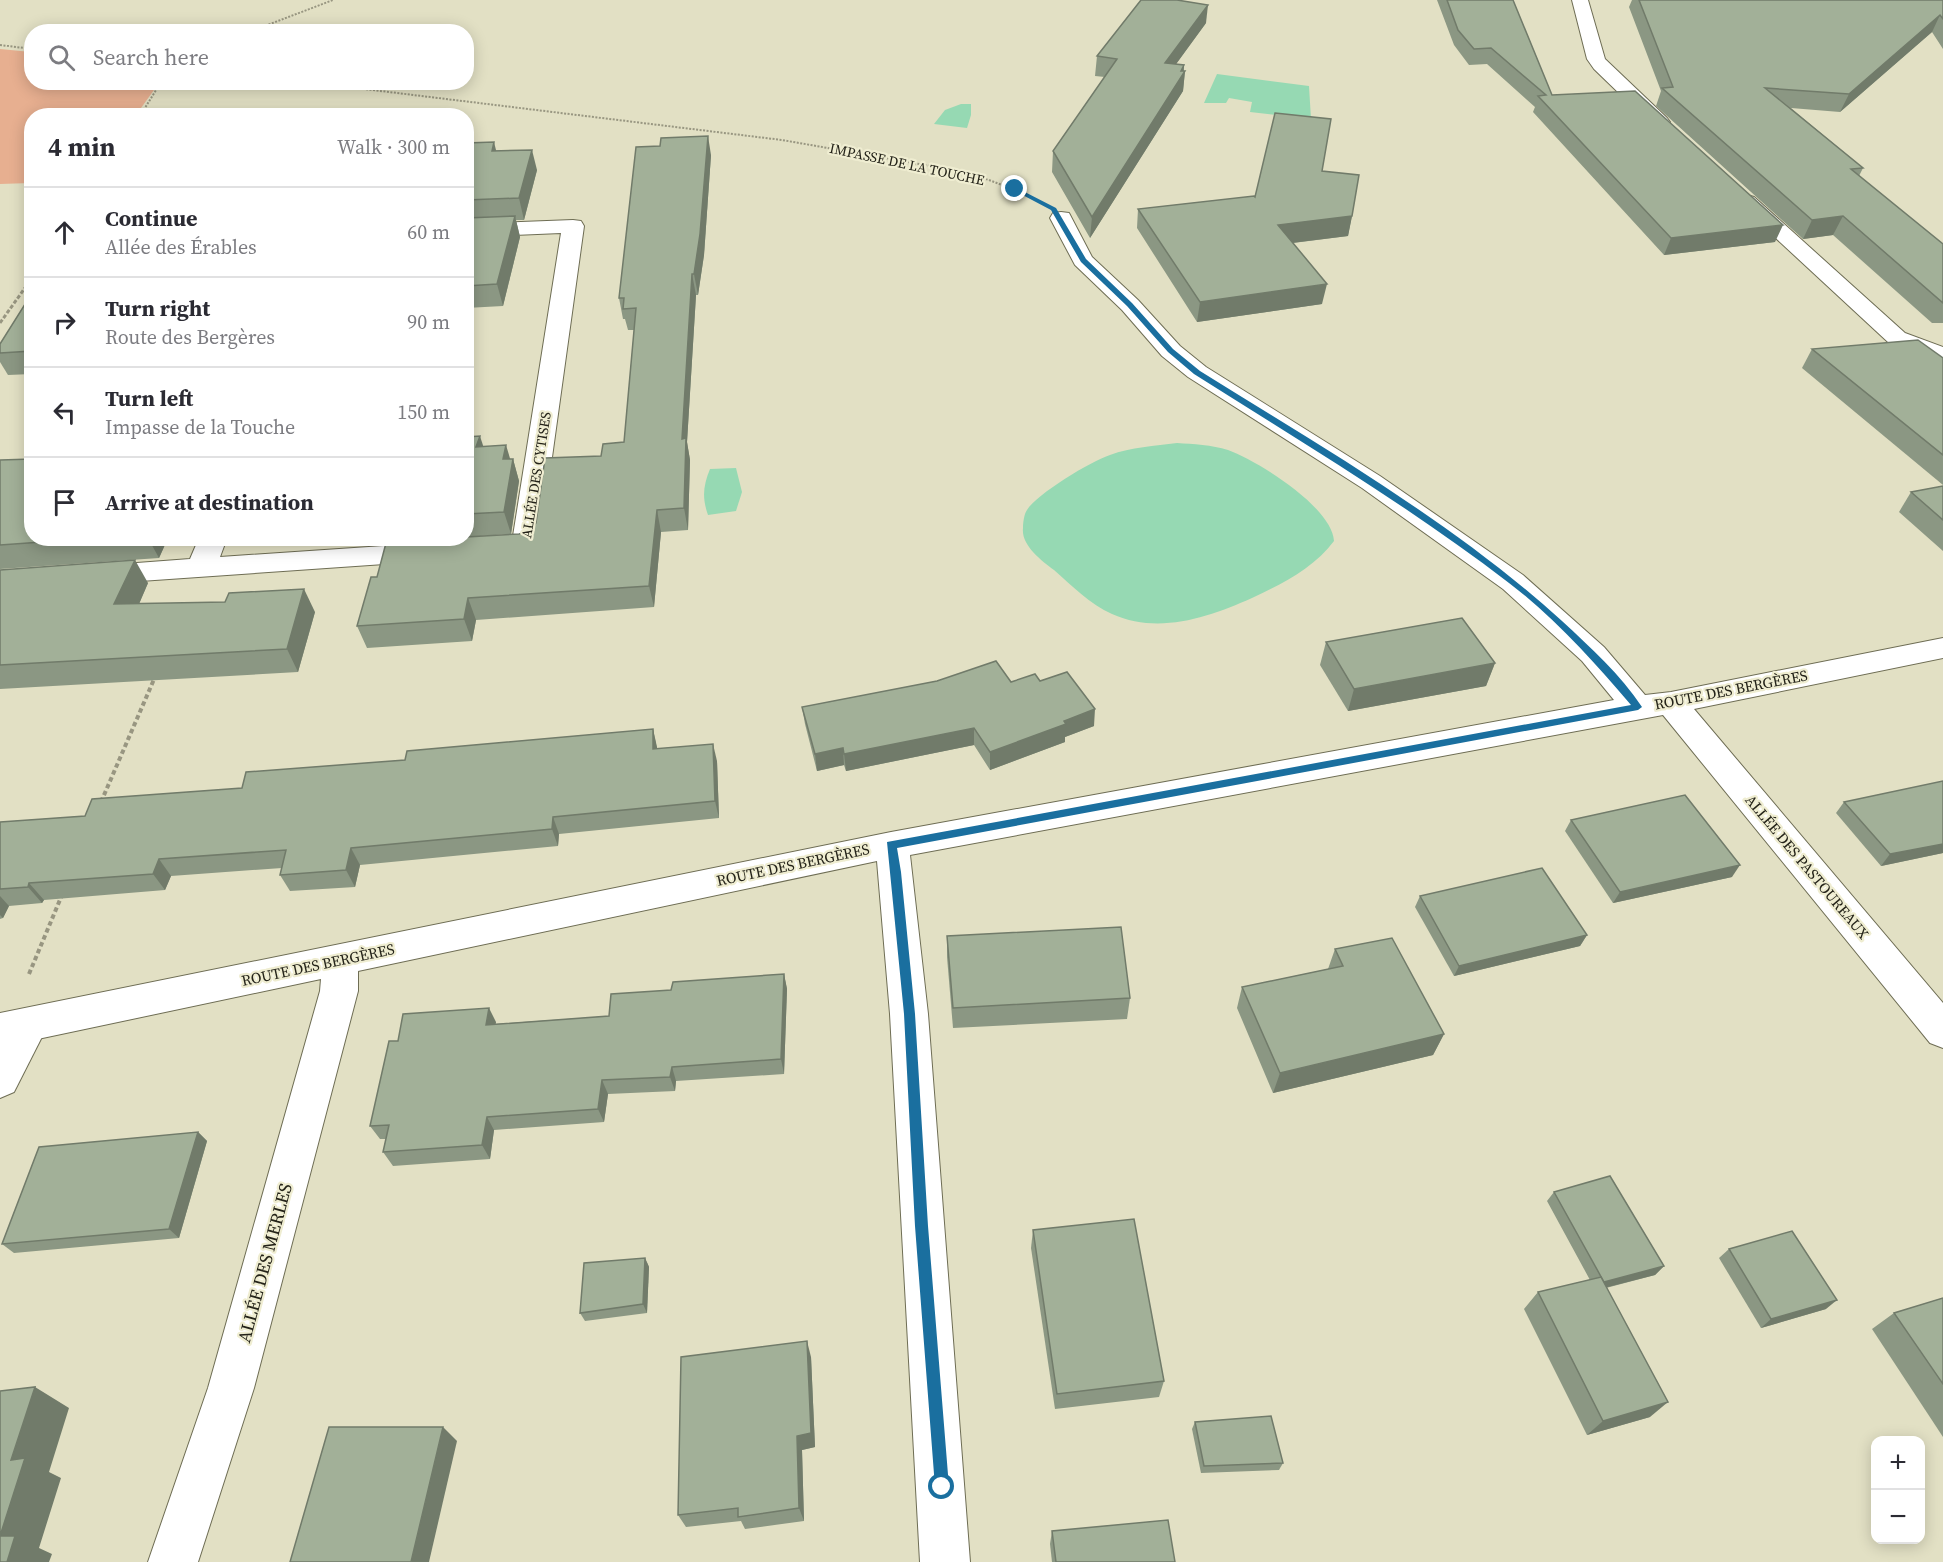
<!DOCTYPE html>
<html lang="en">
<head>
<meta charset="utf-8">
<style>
	body { margin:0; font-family:"Source Serif 4",serif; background:#f2f2f3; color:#2b2b33 }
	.controls { position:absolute; right:18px; bottom:18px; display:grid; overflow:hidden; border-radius:12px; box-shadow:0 3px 15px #0003 }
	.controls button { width:54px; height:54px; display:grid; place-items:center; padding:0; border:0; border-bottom:2px solid #e1e1e2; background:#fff; color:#2b2b33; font:30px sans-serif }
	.stop { position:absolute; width:18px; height:18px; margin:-14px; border:4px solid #1a6f9f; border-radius:50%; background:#fff }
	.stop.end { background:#1a6f9f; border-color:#fff; box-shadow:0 2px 6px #0008 }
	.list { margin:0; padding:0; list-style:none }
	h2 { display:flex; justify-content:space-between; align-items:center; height:78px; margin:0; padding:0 24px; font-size:26px }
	h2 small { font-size:20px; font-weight:400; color:#7c7c81 }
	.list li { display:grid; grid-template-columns:39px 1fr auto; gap:18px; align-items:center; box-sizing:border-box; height:90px; padding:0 24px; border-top:2px solid #e1e1e2 }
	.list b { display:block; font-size:22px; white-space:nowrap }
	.list p { margin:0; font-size:20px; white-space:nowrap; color:#7c7c81 }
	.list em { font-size:20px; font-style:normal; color:#7c7c81 }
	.icon { flex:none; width:33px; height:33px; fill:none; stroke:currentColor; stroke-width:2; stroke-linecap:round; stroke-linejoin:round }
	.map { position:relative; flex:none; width:1943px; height:1562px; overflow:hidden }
	.search { position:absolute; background:#fff; box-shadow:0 3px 15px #0003; left:24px; top:24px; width:450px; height:66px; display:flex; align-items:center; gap:15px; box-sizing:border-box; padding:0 21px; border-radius:24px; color:#7c7c81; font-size:22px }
	.panel { position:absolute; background:#fff; box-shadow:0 3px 15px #0003; left:24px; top:108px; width:450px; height:438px; border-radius:24px }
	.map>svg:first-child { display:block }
</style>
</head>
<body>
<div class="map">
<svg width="1943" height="1562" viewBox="0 0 1943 1562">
	<rect width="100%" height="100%" fill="#e2e0c4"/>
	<!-- green -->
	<path fill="#e7af90" d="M 0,49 L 31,52 L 32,82 L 159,83 L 136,115 L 32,116 L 31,183 L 0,184 Z"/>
	<!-- water -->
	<g fill="#96d9b3">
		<path d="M 1217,74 L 1309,86 L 1311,119 L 1250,112 L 1252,102 L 1229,98 L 1226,103 L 1204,103 Z"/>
		<path d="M 961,104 L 971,104 L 971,115 L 967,128 L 934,124 L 945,110 Z"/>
		<path d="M 1177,443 C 1193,444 1212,445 1228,450 C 1258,461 1332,507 1334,541 C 1314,568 1282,584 1252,598 C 1209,617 1159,635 1112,614 C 1090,604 1072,586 1054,570 C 1041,560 1021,545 1023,528 C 1023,523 1024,514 1027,510 C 1037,494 1091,461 1110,455 C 1131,447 1155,446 1177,443 Z"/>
		<path d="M 736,468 L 742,492 L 736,511 L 708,515 C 702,498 703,486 710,469 Z"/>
	</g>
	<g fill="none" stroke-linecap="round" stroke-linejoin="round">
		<defs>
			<path id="service" d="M 29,1008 L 42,1013 L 48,1025 L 14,1092 L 0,1098 L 0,1042 L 16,1013 Z"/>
			<g id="minor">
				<path d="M 1572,0 L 1588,0 L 1605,59 L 1667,118 L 1670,122 L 1667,126 L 1653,126 L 1594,69 L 1587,59 Z"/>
				<path d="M 1747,195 L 1754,197 L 1905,333 L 1943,347 L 1943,362 L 1889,343 L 1740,205 L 1737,201 L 1740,197 Z"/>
				<path d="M 1061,212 L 1069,213 L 1092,257 L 1138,300 L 1180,346 L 1206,367 L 1380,476 L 1523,575 L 1604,647 L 1645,695 L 1671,692 L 1943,638 L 1943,658 L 1694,709 L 1943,1003 L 1943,1048 L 1930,1043 L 1663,715 L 910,855 L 928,1014 L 970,1562 L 920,1562 L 890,1014 L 877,861 L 358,971 L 358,991 L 254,1388 L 198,1562 L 148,1562 L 208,1388 L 320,991 L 321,979 L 0,1047 L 0,1013 L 891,832 L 1614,700 L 1582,661 L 1503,589 L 1362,488 L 1188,377 L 1162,356 L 1122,310 L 1075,265 L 1050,218 L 1053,213 Z"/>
				<path d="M 573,220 L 581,221 L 584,226 L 540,544 L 536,550 L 495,556 L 485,553 L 481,547 L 485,541 L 513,536 L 561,233 L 466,237 L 466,224 Z"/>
				<path d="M 199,538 L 227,538 L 220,557 L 428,543 L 438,546 L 442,552 L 438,558 L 428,561 L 97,584 L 87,582 L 83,575 L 87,568 L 97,566 L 190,559 Z"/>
			</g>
		</defs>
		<!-- service casing -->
		<use href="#service" stroke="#6e6d54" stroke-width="2"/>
		<!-- minor casing -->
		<use href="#minor" stroke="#6e6d54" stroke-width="2"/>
		<!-- path-far2 -->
		<g stroke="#989681" stroke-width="2" stroke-dasharray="2 1.5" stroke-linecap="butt">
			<path d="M 249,32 L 333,0"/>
			<path d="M 0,45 L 32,49"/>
			<path d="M 307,82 L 782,140 L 948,169 L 989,180 L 1028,195"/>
			<path d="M 140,116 L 161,82"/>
		</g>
		<!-- path-far1 -->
		<path stroke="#989681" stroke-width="3" stroke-dasharray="4 2" stroke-linecap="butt" d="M 0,323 L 32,278"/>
		<!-- path -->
		<g stroke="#989681" stroke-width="4" stroke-dasharray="4.5 3" stroke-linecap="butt">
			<path d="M 101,802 L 155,677"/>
			<path d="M 29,974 L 62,895"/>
		</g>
		<!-- service -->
		<use href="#service" fill="#fff" fill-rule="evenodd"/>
		<!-- minor -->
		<use href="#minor" fill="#fff" fill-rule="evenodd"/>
	</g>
	<!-- wall -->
	<g fill="#8b9783">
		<path d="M 1437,0 L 1513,0 L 1552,95 L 1775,242 L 1664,255 L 1533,112 L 1535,107 L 1487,64 L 1469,65 L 1454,45 Z"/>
		<path d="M 1632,0 L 1943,0 L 1943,49 L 1932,32 L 1840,112 L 1791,108 L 1863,168 L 1859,176 L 1943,244 L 1943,323 L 1932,323 L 1833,235 L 1803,239 L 1656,106 L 1661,91 L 1629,7 Z"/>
		<path d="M 1206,23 L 1176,64 L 1184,65 L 1184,71 L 1185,71 L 1183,91 L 1090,238 L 1052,172 L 1053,151 L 1105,77 L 1095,76 L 1097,56 Z"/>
		<path d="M 466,143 L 496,151 L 537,170 L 524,220 L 516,220 L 520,237 L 503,306 L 466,308 Z"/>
		<path d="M 711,155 L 704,255 L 698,295 L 696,295 L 687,442 L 690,460 L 688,530 L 661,532 L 654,607 L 476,620 L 472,641 L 367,648 L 357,626 L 377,577 L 530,531 L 601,456 L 624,442 L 634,330 L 628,330 L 625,319 L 623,319 L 619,298 Z"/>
		<path d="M 1322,171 L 1352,216 L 1348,236 L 1293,243 L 1322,304 L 1197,322 L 1137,228 L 1138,209 L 1255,197 Z"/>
		<path d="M 32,293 L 32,374 L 8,375 L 0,362 L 0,344 Z"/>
		<path d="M 1812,349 L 1943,358 L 1943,485 L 1802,368 Z"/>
		<path d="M 466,437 L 483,447 L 510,459 L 513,459 L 519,481 L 511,534 L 466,537 Z"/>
		<path d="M 0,460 L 32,538 L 168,538 L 159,558 L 0,569 Z"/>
		<path d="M 1943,486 L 1943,551 L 1899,512 L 1911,492 Z"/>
		<path d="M 400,538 L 443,538 L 402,541 Z"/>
		<path d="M 0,570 L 148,583 L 139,604 L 315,612 L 298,672 L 0,689 Z"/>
		<path d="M 1326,642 L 1495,663 L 1486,686 L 1348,711 L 1320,665 Z"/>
		<path d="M 1040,681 L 1094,726 L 1065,737 L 1065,742 L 990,770 L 974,745 L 846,771 L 844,765 L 817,771 L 805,724 L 802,707 L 1011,682 Z"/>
		<path d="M 653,729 L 657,749 L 717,761 L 719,818 L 559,834 L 558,846 L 360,865 L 355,887 L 290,891 L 280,875 L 282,868 L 171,876 L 165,890 L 44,900 L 42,903 L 9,906 L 3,918 L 0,919 L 0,822 L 85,816 L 405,760 Z"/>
		<path d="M 1844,802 L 1943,853 L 1881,866 L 1836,813 Z"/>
		<path d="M 1571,820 L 1732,877 L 1613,903 L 1565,831 Z"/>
		<path d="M 1420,896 L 1587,935 L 1580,946 L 1454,976 L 1415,907 Z"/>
		<path d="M 947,936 L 1130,998 L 1127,1019 L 953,1028 L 947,957 Z"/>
		<path d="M 1335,949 L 1444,1034 L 1433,1055 L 1273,1093 L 1237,1008 L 1242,987 L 1328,969 Z"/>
		<path d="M 784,974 L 787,989 L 784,1074 L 676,1081 L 675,1091 L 608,1094 L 604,1122 L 494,1130 L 490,1159 L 393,1166 L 383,1152 L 386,1139 L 380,1139 L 370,1126 L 398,1041 L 496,1022 L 495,1024 L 609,1016 L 671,990 Z"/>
		<path d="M 198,1132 L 207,1141 L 179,1238 L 14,1253 L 2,1244 Z"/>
		<path d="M 1554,1192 L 1664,1266 L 1655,1275 L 1606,1288 L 1650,1417 L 1587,1435 L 1524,1309 L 1538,1292 L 1590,1280 L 1547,1201 Z"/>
		<path d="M 1033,1230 L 1164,1381 L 1159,1397 L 1055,1409 L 1031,1248 Z"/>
		<path d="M 1729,1249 L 1826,1309 L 1761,1328 L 1719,1258 Z"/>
		<path d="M 645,1258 L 649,1267 L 647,1313 L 585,1321 L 580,1313 Z"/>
		<path d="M 1943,1298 L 1943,1437 L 1872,1329 L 1894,1313 Z"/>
		<path d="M 811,1357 L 815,1447 L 802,1450 L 804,1521 L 745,1529 L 741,1521 L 686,1527 L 678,1515 Z"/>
		<path d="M 1195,1422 L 1283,1463 L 1279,1470 L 1201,1473 L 1192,1429 Z"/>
		<path d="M 1052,1531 L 1175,1562 L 1052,1562 L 1050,1544 Z"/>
	</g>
	<!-- shaded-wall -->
	<g fill="#717b6a">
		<path d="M 1208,5 L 1206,23 L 1163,82 L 1165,63 Z"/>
		<path d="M 1940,15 L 1932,32 L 1840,112 L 1849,94 Z"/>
		<path d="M 1184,65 L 1183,74 L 1185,71 L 1183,91 L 1090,238 L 1092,217 Z"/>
		<path d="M 708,136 L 711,155 L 704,255 L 698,295 L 694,274 Z"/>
		<path d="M 494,142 L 499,162 L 492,151 Z"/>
		<path d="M 532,150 L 537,170 L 524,220 L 519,198 Z"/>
		<path d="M 515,216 L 520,237 L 503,306 L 497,284 Z"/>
		<path d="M 1352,216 L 1348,236 L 1275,245 L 1278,225 Z"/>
		<path d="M 1843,216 L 1833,235 L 1803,239 L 1812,220 Z"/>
		<path d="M 1783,225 L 1775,242 L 1664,255 L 1671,238 Z"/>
		<path d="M 692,274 L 696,295 L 687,442 L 690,460 L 688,530 L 684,508 L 682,439 Z"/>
		<path d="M 1327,284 L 1322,304 L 1197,322 L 1200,302 Z"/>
		<path d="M 480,436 L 487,458 L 476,447 Z"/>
		<path d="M 506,445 L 512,465 L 513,459 L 519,481 L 511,534 L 504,512 L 503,459 Z"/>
		<path d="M 657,510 L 661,532 L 654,607 L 649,586 Z"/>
		<path d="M 148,538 L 168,538 L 159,558 Z"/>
		<path d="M 135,560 L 148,583 L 129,627 L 114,604 Z"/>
		<path d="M 304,589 L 315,612 L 298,672 L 287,649 Z"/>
		<path d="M 468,598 L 476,620 L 472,641 L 464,619 Z"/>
		<path d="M 1495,663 L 1486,686 L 1348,711 L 1354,689 Z"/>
		<path d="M 1095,709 L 1094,726 L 1065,737 L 1065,742 L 990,770 L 990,752 L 1064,721 Z"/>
		<path d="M 974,728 L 974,745 L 846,771 L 844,754 Z"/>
		<path d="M 653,729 L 657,747 L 657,767 L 653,749 Z"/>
		<path d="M 713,744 L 717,761 L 719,818 L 715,801 Z"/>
		<path d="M 843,748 L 844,765 L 817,771 L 815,754 Z"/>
		<path d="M 553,817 L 559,834 L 558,846 L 552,829 Z"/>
		<path d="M 1943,844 L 1943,853 L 1881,866 L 1890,854 Z"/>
		<path d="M 351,848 L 360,865 L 355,887 L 346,870 Z"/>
		<path d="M 159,859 L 171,876 L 165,890 L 153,874 Z"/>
		<path d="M 1740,865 L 1732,877 L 1613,903 L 1620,892 Z"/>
		<path d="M 29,883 L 44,900 L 42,903 L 28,887 Z"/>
		<path d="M 0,896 L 9,906 L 3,918 L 0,915 Z"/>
		<path d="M 1587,935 L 1580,946 L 1454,976 L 1459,966 Z"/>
		<path d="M 784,974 L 787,989 L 784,1074 L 781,1059 Z"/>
		<path d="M 489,1008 L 496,1022 L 493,1040 L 486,1025 Z"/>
		<path d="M 1444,1034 L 1433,1055 L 1273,1093 L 1280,1073 Z"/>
		<path d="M 672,1067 L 676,1081 L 675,1091 L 670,1077 Z"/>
		<path d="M 602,1080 L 608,1094 L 604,1122 L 598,1109 Z"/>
		<path d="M 487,1117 L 494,1130 L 490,1159 L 482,1145 Z"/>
		<path d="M 198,1132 L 207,1141 L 179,1238 L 169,1229 Z"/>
		<path d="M 645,1258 L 649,1267 L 647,1313 L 643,1304 Z"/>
		<path d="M 1664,1266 L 1655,1275 L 1596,1290 L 1604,1282 Z"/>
		<path d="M 1837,1300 L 1826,1309 L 1761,1328 L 1771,1319 Z"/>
		<path d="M 807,1341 L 811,1357 L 815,1447 L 802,1450 L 804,1521 L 799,1508 L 797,1436 Z"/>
		<path d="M 35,1387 L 69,1408 L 49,1472 L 61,1478 L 39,1548 L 52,1554 L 49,1562 L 7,1562 L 0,1536 L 11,1460 Z"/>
		<path d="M 1668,1402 L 1650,1417 L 1587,1435 L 1603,1421 Z"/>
		<path d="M 443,1427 L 457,1441 L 429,1562 L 411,1562 Z"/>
	</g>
	<!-- building -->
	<g fill="#a2b098" stroke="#717b6a" stroke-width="1.5">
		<path d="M 1141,0 L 1177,0 L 1208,5 L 1165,63 L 1184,65 L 1181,71 L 1185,71 L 1092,217 L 1053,151 L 1117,59 L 1097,56 Z"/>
		<path d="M 1447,0 L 1513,0 L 1552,95 L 1635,91 L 1783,225 L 1671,238 L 1538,96 L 1546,95 L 1491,48 L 1474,49 L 1458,30 Z"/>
		<path d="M 1639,0 L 1943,0 L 1943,19 L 1940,15 L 1849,94 L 1765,88 L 1863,168 L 1851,169 L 1943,244 L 1943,303 L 1843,216 L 1812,220 L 1662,88 L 1673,87 Z"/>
		<path d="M 1275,113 L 1331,119 L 1322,171 L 1359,175 L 1352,216 L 1278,225 L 1327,284 L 1200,302 L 1138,209 L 1254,196 L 1255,197 Z"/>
		<path d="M 708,136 L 700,234 L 694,274 L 692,274 L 682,439 L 686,438 L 684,508 L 657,510 L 649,586 L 468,598 L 464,619 L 357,626 L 371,577 L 377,577 L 386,543 L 450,538 L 466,538 L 466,537 L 519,534 L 530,531 L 536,523 L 545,458 L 601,456 L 603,444 L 624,442 L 636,308 L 623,309 L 624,298 L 619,298 L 636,147 L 660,146 L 661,138 Z"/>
		<path d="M 494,142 L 492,151 L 532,150 L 519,198 L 466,200 L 466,143 Z"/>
		<path d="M 515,216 L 497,284 L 466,286 L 466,218 Z"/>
		<path d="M 32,293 L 32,351 L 0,353 L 0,344 Z"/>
		<path d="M 1918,340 L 1943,358 L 1943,455 L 1812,349 Z"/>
		<path d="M 480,436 L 476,447 L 506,445 L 503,459 L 513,459 L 504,512 L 466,514 L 466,437 Z"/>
		<path d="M 32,459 L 32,538 L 98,538 L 0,545 L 0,460 Z"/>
		<path d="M 1943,486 L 1943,520 L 1911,492 Z"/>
		<path d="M 135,560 L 114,604 L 225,602 L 229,593 L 304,589 L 287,649 L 0,665 L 0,570 Z"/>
		<path d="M 1462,618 L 1495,663 L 1354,689 L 1326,642 Z"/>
		<path d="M 996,661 L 1011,682 L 1035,674 L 1040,681 L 1067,672 L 1095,709 L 1064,721 L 1066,724 L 990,752 L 974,728 L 844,754 L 843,748 L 815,754 L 802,707 L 937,681 Z"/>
		<path d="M 653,729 L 653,749 L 713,744 L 715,801 L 553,817 L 552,829 L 351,848 L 346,870 L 280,875 L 286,850 L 159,859 L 153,874 L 29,883 L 28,887 L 0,889 L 0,822 L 85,816 L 92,799 L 242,788 L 246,772 L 405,760 L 407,751 Z"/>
		<path d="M 1943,781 L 1943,844 L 1890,854 L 1844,802 Z"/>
		<path d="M 1685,795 L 1740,865 L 1620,892 L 1571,820 Z"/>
		<path d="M 1542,868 L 1587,935 L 1459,966 L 1420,896 Z"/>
		<path d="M 1121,927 L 1130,998 L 953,1008 L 947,936 Z"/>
		<path d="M 1392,938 L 1444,1034 L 1280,1073 L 1242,987 L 1343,966 L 1335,949 Z"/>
		<path d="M 784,974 L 781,1059 L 672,1067 L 670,1077 L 602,1080 L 598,1109 L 487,1117 L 482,1145 L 383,1152 L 389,1125 L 370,1126 L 389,1041 L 398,1041 L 403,1014 L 489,1008 L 486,1025 L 609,1016 L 611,994 L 671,990 L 673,982 Z"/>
		<path d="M 198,1132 L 169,1229 L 2,1244 L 39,1147 Z"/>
		<path d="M 1610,1176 L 1664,1266 L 1604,1282 L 1554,1192 Z"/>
		<path d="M 1134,1219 L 1164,1381 L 1057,1394 L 1033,1230 Z"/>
		<path d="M 1792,1231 L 1837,1300 L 1771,1319 L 1729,1249 Z"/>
		<path d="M 645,1258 L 643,1304 L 580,1313 L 584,1263 Z"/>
		<path d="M 1601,1277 L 1668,1402 L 1603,1421 L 1538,1292 Z"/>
		<path d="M 1943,1298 L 1943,1384 L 1894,1313 Z"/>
		<path d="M 807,1341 L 811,1433 L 797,1436 L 799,1508 L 738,1517 L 738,1508 L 678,1515 L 681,1357 Z"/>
		<path d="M 35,1387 L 11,1460 L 25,1458 L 0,1536 L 15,1536 L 7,1562 L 0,1562 L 0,1391 Z"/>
		<path d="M 1271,1416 L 1283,1463 L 1204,1466 L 1195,1422 Z"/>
		<path d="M 329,1427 L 443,1427 L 411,1562 L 290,1562 Z"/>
		<path d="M 1168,1520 L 1175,1562 L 1056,1562 L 1052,1531 Z"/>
	</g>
	<!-- route -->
	<path fill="#1a6f9f" d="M 1013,188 L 1017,188 L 1056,208 L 1086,259 L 1132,303 L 1173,349 L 1200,371 C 1323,448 1453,522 1562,621 C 1590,647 1621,675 1642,707 L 1638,710 L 897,848 L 901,872 L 915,1014 L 928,1226 L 949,1487 L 947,1492 L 942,1494 L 937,1492 L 935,1487 L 915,1226 L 904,1014 L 887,842 L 1631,705 C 1594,662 1554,617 1509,583 C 1409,506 1300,441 1194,374 L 1168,352 L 1127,306 L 1081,262 L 1051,210 L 1013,190 Z"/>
	<g text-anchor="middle" stroke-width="4.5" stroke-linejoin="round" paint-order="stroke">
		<!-- far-street labels -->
		<g font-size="14" fill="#242319" stroke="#efedd1">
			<text transform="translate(907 164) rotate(12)" y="5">IMPASSE DE LA TOUCHE</text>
			<text transform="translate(536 475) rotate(-81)" y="5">ALLÉE DES CYTISES</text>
		</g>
		<!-- street labels -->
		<g font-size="15" fill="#242319" stroke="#efedd1">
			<text transform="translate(1731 690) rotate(-11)" y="5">ROUTE DES BERGÈRES</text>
			<text transform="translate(793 865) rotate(-12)" y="5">ROUTE DES BERGÈRES</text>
			<text transform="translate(1807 867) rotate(50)" y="5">ALLÉE DES PASTOUREAUX</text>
			<text transform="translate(318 965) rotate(-12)" y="5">ROUTE DES BERGÈRES</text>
		</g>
		<!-- near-street labels -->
		<g font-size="18" fill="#242319" stroke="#efedd1">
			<text transform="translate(265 1263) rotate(-75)" y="6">ALLÉE DES MERLES</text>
		</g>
	</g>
</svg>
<div class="controls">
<button>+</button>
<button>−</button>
</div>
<div class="stop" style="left:942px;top:1487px"></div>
<div class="stop end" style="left:1015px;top:189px"></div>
<div class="search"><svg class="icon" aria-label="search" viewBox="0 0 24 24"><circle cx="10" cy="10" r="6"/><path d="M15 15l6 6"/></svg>Search here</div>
<section class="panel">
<h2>4 min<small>Walk · 300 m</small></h2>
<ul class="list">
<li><svg class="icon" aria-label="ahead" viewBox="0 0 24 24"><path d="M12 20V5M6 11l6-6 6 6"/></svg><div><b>Continue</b><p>Allée des Érables</p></div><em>60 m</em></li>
<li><svg class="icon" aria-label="right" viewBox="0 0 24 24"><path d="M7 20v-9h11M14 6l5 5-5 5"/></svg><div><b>Turn right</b><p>Route des Bergères</p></div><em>90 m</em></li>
<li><svg class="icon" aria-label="left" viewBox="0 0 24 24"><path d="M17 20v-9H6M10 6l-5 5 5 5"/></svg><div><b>Turn left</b><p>Impasse de la Touche</p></div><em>150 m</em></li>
<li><svg class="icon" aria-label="arrive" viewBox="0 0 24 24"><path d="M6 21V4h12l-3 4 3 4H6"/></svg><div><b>Arrive at destination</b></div></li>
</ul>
</section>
</div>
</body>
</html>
